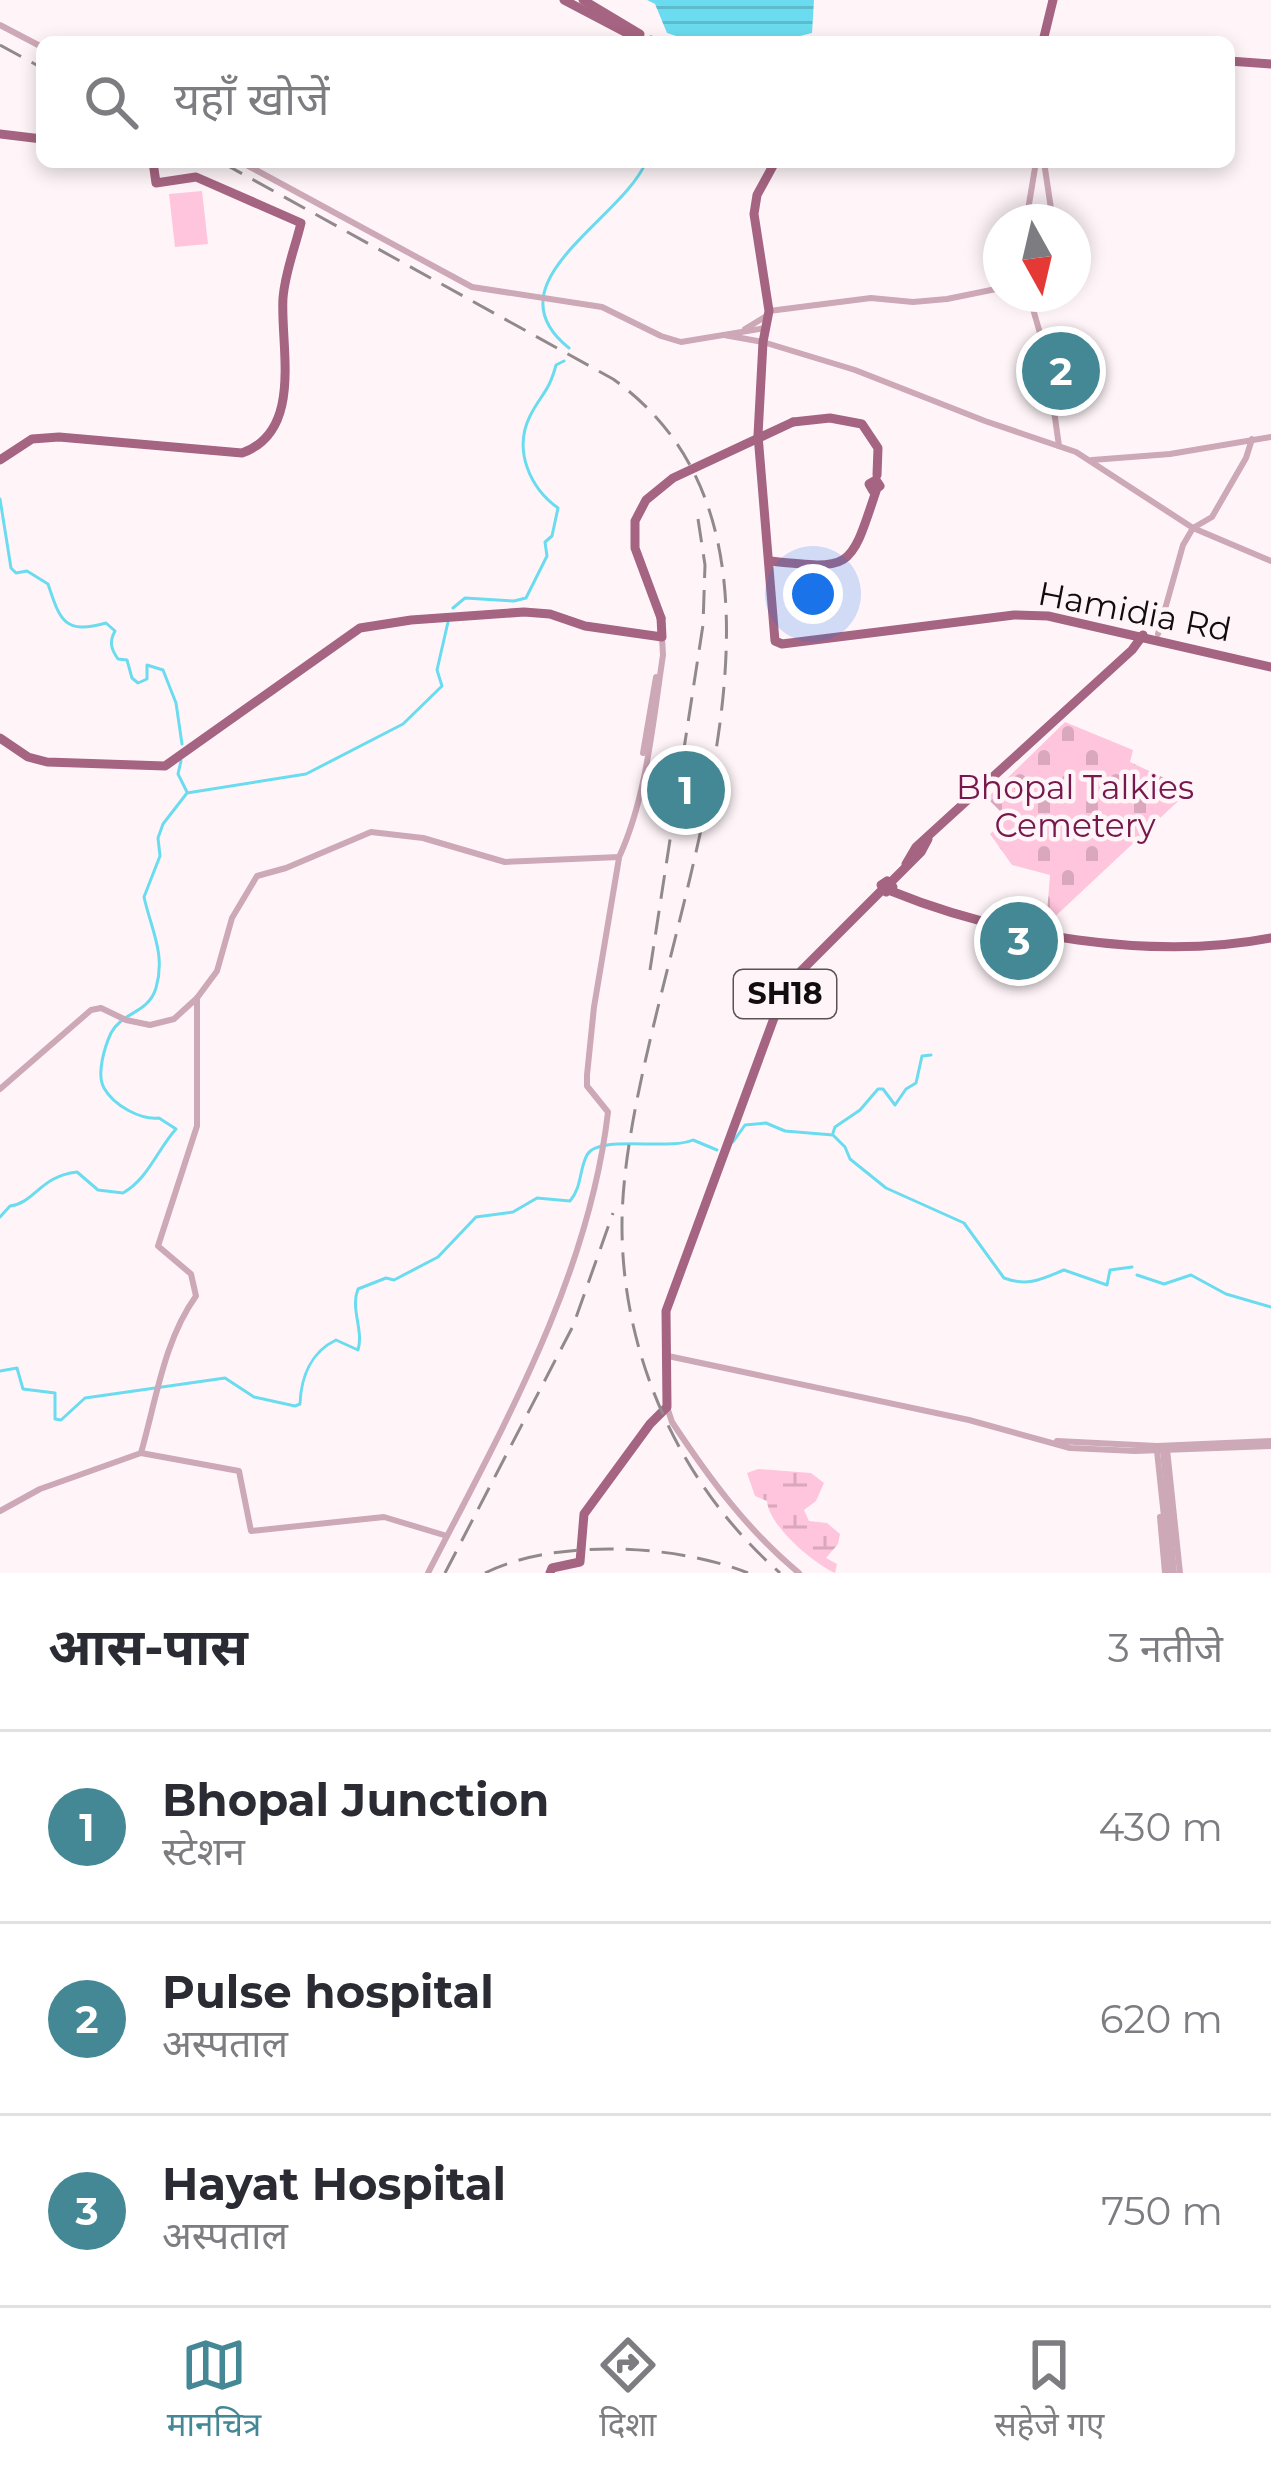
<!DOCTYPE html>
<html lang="hi">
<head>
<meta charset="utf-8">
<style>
	body { margin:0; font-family:Montserrat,"Noto Sans Devanagari",sans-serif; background:#f7f7f7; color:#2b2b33 }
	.compass { position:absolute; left:983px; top:204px; width:108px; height:108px; border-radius:50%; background:#fff; box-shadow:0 6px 18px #0003; rotate:172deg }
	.you { position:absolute; left:813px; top:594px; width:42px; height:42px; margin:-30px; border:9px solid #fff; border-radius:50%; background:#1a73e8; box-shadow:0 0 0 18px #1a73e833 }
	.badge { display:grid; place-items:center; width:78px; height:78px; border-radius:50%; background:#438894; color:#fff; font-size:39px; font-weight:700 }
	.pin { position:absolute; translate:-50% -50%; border:6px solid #fff; box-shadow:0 3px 12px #0006 }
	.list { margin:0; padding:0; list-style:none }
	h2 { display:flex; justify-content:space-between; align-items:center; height:156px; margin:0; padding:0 48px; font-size:51px }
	h2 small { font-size:39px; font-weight:400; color:#7c7c81 }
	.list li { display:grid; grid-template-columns:78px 1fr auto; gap:36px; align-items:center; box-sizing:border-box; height:192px; padding:0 48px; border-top:3px solid #e1e1e2 }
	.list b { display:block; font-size:45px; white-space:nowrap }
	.list p { margin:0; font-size:39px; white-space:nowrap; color:#7c7c81 }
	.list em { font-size:39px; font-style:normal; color:#7c7c81 }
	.icon { flex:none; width:66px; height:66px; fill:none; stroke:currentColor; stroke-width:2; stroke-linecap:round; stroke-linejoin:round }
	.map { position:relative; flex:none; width:1271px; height:1573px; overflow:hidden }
	.search { position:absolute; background:#fff; box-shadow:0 6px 18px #0003; left:36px; right:36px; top:36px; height:132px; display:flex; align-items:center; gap:30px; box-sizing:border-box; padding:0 42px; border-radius:18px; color:#7c7c81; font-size:45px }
	.sheet { height:732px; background:#fff }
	nav { display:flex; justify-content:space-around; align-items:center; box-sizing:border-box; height:168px; border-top:3px solid #e1e1e2; background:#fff; font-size:33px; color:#7c7c81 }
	nav a { display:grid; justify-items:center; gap:6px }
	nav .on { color:#438894 }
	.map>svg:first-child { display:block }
</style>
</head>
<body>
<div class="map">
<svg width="1271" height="1573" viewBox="0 0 1271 1573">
	<defs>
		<pattern id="wetland-marsh" width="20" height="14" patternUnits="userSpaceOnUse" patternTransform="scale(3)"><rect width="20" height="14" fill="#fec5dd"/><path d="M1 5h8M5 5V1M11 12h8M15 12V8" fill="none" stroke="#d9a8bc"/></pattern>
		<pattern id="cemetery-stones" width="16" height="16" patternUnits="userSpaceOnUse" patternTransform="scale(3)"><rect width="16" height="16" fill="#fec5dd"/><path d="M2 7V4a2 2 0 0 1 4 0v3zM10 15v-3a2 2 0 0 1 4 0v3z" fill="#d9a8bc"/></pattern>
		<pattern id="water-rules" width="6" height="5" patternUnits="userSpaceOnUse" patternTransform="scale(3)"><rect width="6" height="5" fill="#6bdcef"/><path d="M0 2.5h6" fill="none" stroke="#5cbccc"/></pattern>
	</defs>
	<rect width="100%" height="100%" fill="#fff5f9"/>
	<!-- wetland -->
	<path fill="url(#wetland-marsh)" d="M 758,1469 L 811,1473 L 824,1483 L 816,1501 L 804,1510 L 809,1521 L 827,1523 L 840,1534 L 838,1544 L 826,1558 L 837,1564 L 835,1573 C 813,1563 769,1526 767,1501 L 755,1496 L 747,1473 Z"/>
	<!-- cemetery -->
	<path fill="url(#cemetery-stones)" d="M 1065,722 L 1133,750 L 1130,762 L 1190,790 L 1046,925 L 1050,875 L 1012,865 L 990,834 L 1007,818 L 987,798 Z"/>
	<!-- pitch -->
	<path fill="#fec5dd" d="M 202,191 L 208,244 L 175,247 L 169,194 Z"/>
	<!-- water -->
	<path fill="url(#water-rules)" d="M 647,0 L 814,0 L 812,33 L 800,36 L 797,42 C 755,42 707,48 667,33 L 655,4 Z"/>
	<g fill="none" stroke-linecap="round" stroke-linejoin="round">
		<!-- stream -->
		<g stroke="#6bdcef" stroke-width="3">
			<path d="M 569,348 C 487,283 621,221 646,162"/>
			<path d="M 0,499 L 11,568 L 16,573 L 27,571 L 48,584 C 60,620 64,635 106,623 L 115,631 C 109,642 111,649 118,659 L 127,660 L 132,678 L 138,683 L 147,679 L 147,665 L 163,670 L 176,703 L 182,744"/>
			<path d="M 453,608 L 465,598 L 514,601 L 526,598 L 547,556 L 545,542 L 552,536 L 558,508 C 530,488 513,450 530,416 C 541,394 549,392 556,365 L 564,361"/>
			<path d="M 181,761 L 178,774 L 187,792"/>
			<path d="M 833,1133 L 835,1127 L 860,1110 L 878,1089 L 883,1089 L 895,1105 L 906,1089 L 916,1083 L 922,1056 L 931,1055"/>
			<path d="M 733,1142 L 745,1125 L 766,1123 L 785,1131 L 833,1135 L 845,1147 L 850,1159 L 886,1188 L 964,1223 L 1004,1278 C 1028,1287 1042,1279 1064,1270 L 1107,1285 L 1110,1270 L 1132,1267"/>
			<path d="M 0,1217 L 10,1206 C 35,1203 40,1176 77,1172 L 98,1190 L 123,1193 C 148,1179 157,1150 176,1129 L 159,1118 C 141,1120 114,1106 104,1088 C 96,1074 105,1046 111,1033 C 123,1011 148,1014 156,988 C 166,954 151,929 144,897 L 160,856 L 158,838 L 163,824 L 187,793 L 306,774 L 403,724 L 442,686 L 437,670 L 448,622"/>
			<path d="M 1137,1275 L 1164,1284 L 1191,1275 L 1226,1294 L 1271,1307"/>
			<path d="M 0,1371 L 17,1368 L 23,1389 L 55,1393 L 55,1419 L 61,1420 L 85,1398 L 225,1378 L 254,1397 L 295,1406 L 300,1404 C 301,1377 311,1352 336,1340 L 358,1350 C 364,1330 350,1309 358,1289 L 386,1278 L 394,1280 L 438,1257 L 476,1217 L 513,1212 L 537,1198 L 570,1201 C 582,1187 579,1170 587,1155 C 598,1134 668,1151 693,1140 L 717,1150"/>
		</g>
		<!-- minor -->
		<g stroke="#cda8b7" stroke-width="6">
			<path d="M 0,25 L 42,47"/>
			<path d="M 241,162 L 472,287 L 602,307 L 661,336 L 681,342 L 765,328"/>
			<path d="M 1044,162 L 1053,222"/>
			<path d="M 1026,222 L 1036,162"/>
			<path d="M 1033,294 L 1033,309 L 1046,354 L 1059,446"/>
			<path d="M 769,311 L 871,298 L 913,302 L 947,299 L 1001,288"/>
			<path d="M 745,329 L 768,315"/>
			<path d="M 724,335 L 763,342 L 855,370 L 985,421 L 1076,452 L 1193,528 L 1271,561"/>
			<path d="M 1092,460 L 1170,454 L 1271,437"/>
			<path d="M 1158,634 L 1183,545 L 1193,528 L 1212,517 L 1246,458 L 1252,439"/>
			<path d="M 643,753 L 656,677"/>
			<path d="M 620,855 C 647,795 653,721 663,655 L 662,637"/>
			<path d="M 0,1089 L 91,1010 L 101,1008 L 126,1020 L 150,1025 L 174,1019 L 197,998 L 217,971 L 232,918 L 257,876 L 286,868 L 371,832 L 423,838 L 505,862 L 619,857"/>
			<path d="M 668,1356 L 969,1420 L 1070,1448 L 1135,1451 L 1271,1446"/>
			<path d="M 667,1407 L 672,1422 C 709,1478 747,1530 799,1573"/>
			<path d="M 1057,1441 L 1157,1446 L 1271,1441"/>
			<path d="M 1167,1449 L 1180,1573"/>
			<path d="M 1163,1450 L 1174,1573"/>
			<path d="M 1157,1451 L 1170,1573"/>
			<path d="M 141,1453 C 156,1401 164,1340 196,1296 L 191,1274 L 158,1246 L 197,1126 L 197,998"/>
			<path d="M 0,1511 L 40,1489 L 141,1453 L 239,1471 L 251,1531 L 384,1517 L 447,1536"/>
			<path d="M 1160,1517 L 1165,1573"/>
			<path d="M 428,1573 C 503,1427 589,1277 608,1112 L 587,1086 L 587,1075 L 594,1007 L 619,858"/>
		</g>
		<!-- major -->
		<g stroke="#a56481" stroke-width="9">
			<path d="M 564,0 L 644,42"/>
			<path d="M 583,0 L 640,34"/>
			<path d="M 651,40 L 659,42"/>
			<path d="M 1043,41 L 1053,0"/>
			<path d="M 1229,61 L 1271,64"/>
			<path d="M 0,134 L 42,139"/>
			<path d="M 775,162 L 757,195 L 754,214 L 769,311 L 763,342 L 758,435 L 775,641 L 782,644 L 1014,615 L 1048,616 L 1271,667"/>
			<path d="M 793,422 L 830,418 L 862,424 L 878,448 L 877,475"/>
			<path d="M 0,460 L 32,439 L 59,437 L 242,453 C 304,431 280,346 283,298 C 285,272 295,248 301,223 L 196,177 L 156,183 L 153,162"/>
			<path d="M 876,480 L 880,486 L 873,491 L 869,484 Z"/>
			<path d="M 770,561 C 852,570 850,570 876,491"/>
			<path d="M 0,738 L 28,757 L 47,762 L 165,766 L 360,628 L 411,620 L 524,612 L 550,614 L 585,626 L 662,637 L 661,618"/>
			<path d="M 906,864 L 916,847 L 1132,650 L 1143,635"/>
			<path d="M 887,881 L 893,887 L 886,892 L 881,885 Z"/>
			<path d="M 891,882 L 921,852 L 928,839"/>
			<path d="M 891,891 C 1001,936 1153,961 1271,938"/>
			<path d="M 550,1573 L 552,1568 L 580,1562 L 584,1514 L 650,1424 L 667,1407 L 666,1311 L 774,1018 L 784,994 L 801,971 L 882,890"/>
		</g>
		<!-- rail -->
		<g stroke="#918a8d" stroke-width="3" stroke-dasharray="24 12" stroke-linecap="butt">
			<path d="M 0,45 L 42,68"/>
			<path d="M 221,162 L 613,379 C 864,558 620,987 622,1229 C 623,1360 682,1487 780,1573"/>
			<path d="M 650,970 L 703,625 L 705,565 L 698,519"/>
			<path d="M 445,1573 L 573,1326 L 613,1213"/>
			<path d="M 485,1573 C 555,1538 676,1544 748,1573"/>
		</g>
		<!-- major-bridge -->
		<path stroke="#a56481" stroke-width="9" d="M 661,618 L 635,548 L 635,521 L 646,500 L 673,478 L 793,422"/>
	</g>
	<g text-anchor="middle" stroke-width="9" stroke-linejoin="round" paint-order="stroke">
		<!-- shield labels -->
		<rect fill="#fff5f9" stroke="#585254" stroke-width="3" x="734" y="970" width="102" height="48" rx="9"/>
		<g font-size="30" font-weight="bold" fill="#110c0e">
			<text x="785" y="1004">SH18</text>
		</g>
		<!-- street labels -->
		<g font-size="33" fill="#110c0e" stroke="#fff5f9">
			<text transform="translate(1135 611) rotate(11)" y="12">Hamidia Rd</text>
		</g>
		<!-- park labels -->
		<g font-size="33" fill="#76184b" stroke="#fff5f9">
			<text x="1075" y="799">Bhopal Talkies<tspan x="1075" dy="38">Cemetery</tspan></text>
		</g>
	</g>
</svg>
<svg class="compass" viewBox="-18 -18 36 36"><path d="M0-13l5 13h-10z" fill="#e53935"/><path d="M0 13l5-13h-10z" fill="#7c7c81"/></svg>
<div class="you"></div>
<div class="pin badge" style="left:686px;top:790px">1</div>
<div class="pin badge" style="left:1061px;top:371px">2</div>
<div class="pin badge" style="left:1019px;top:941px">3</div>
<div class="search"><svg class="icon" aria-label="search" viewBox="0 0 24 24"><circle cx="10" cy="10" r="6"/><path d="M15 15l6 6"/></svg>यहाँ खोजें</div>
</div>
<section class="sheet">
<h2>आस-पास<small>3 नतीजे</small></h2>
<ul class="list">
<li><span class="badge">1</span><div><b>Bhopal Junction</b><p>स्टेशन</p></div><em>430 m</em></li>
<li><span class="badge">2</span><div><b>Pulse hospital</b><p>अस्पताल</p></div><em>620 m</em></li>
<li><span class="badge">3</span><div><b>Hayat Hospital</b><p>अस्पताल</p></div><em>750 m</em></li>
</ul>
</section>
<nav>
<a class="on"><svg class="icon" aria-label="map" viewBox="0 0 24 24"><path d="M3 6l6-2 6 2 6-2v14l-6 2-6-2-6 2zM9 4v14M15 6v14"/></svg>मानचित्र</a>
<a><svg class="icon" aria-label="directions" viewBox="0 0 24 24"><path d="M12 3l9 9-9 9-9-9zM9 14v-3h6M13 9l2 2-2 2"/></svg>दिशा</a>
<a><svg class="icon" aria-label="saved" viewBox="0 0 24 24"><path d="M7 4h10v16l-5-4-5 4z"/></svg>सहेजे गए</a>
</nav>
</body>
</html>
